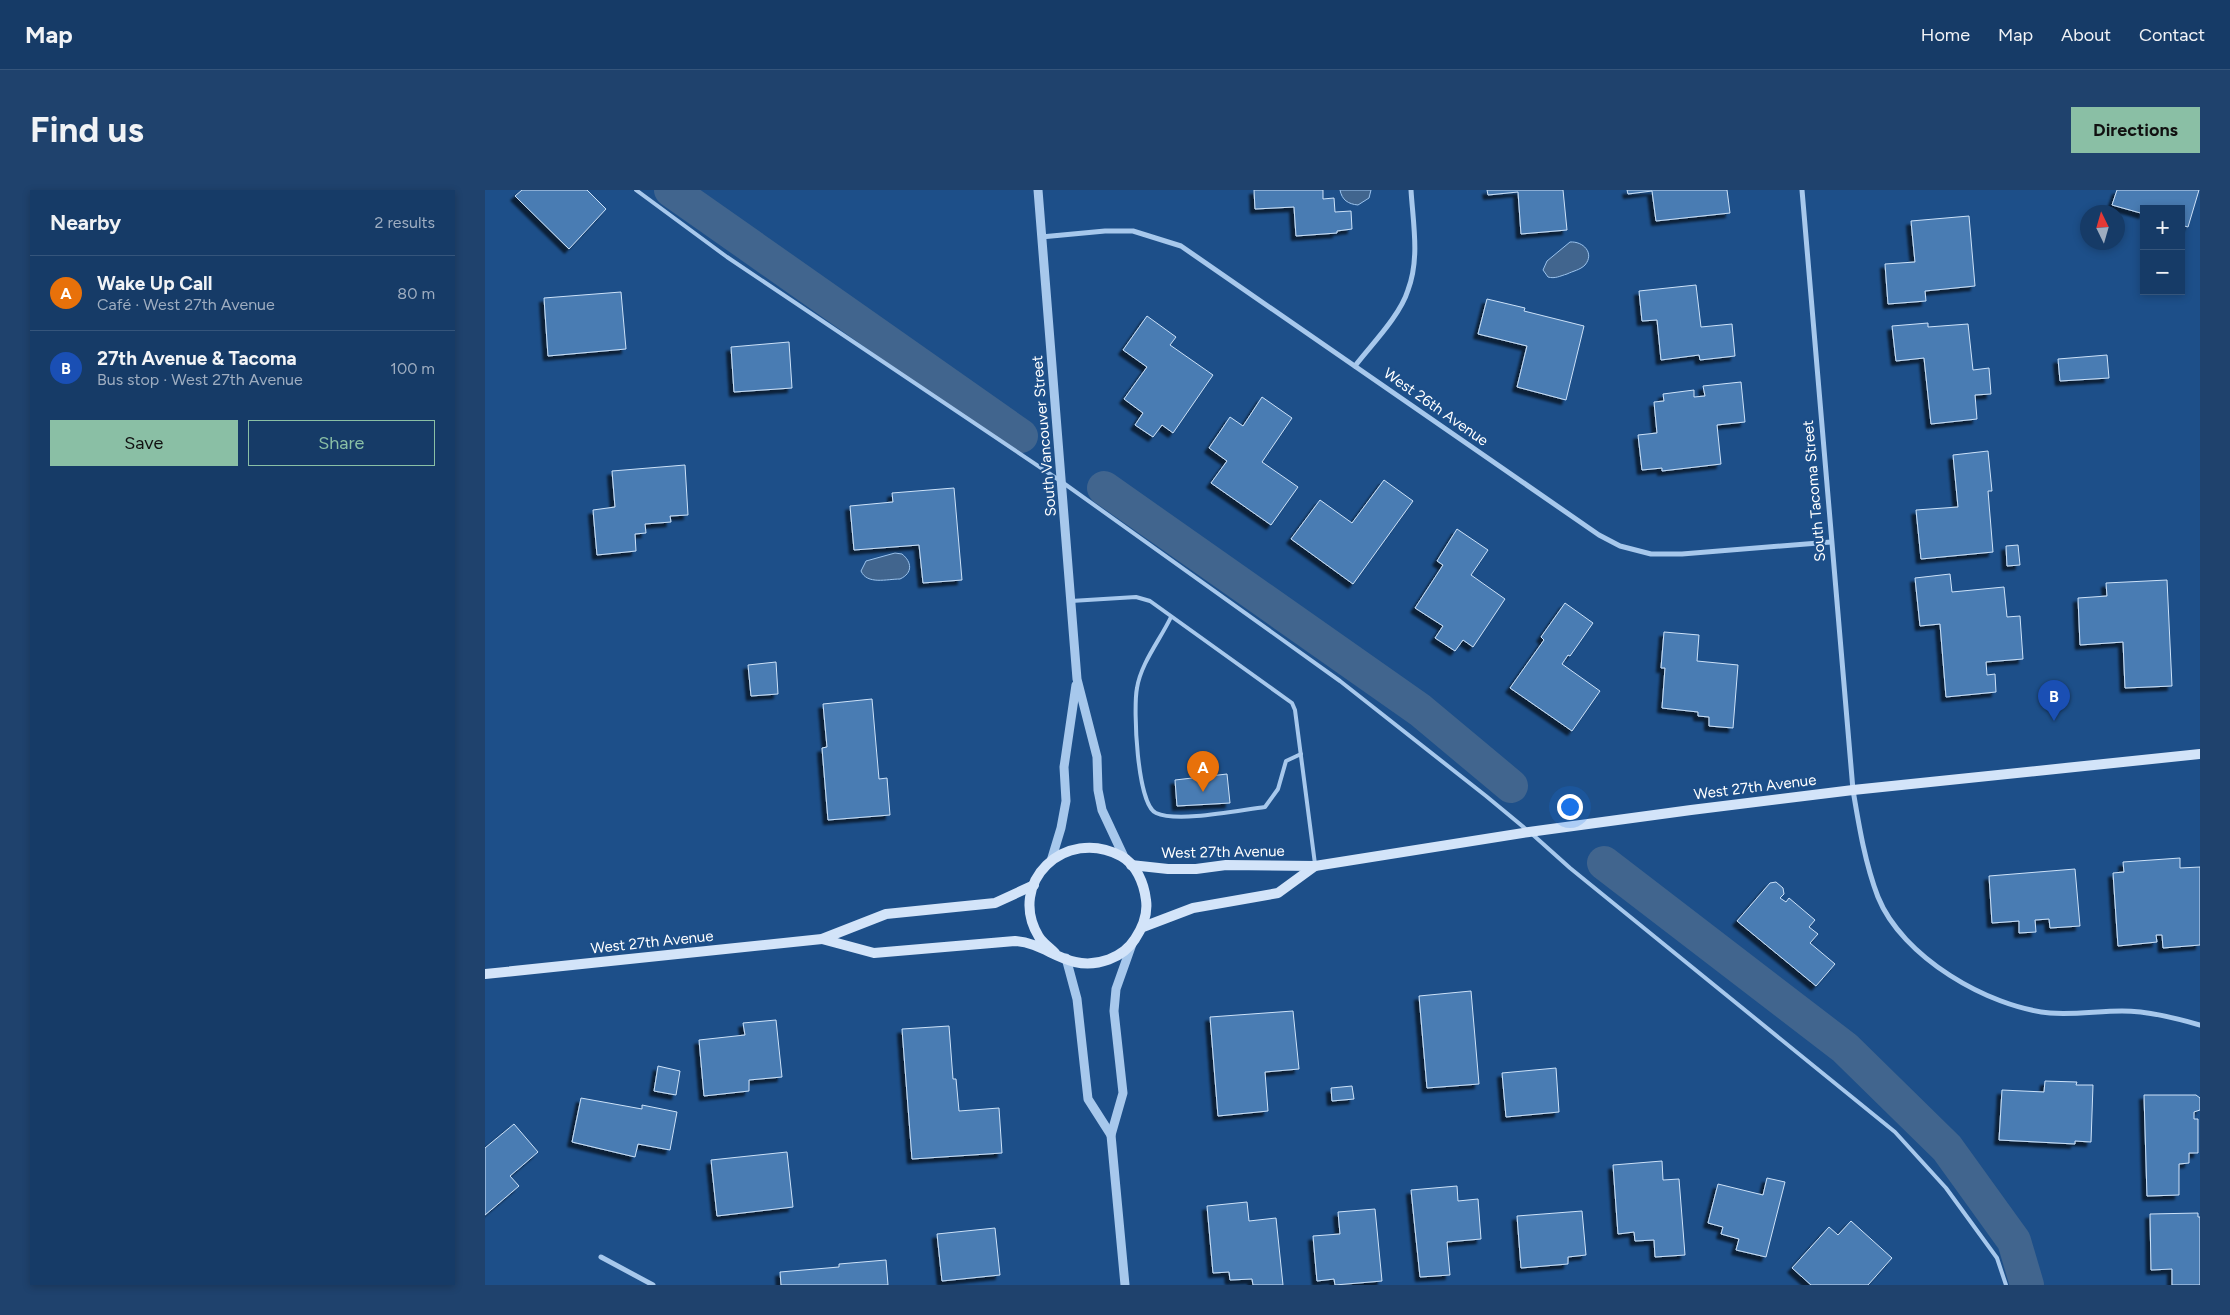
<!DOCTYPE html>
<html lang="en">
<head>
<meta charset="utf-8">
<style>
	body { margin:0; font-family:Figtree,sans-serif; background:#1f426d; color:#f1f3f6 }
	.controls { position:absolute; right:15px; top:15px; display:grid; overflow:hidden; border-radius:0px; box-shadow:0 2px 8px #0003 }
	.controls button { width:45px; height:45px; display:grid; place-items:center; padding:0; border:0; border-bottom:1px solid #35557b; background:#163b67; color:#f1f3f6; font:25px sans-serif }
	.compass { position:absolute; left:1595px; top:15px; width:45px; height:45px; border-radius:50%; background:#163b67; box-shadow:0 2px 8px #0003; rotate:355deg }
	.you { position:absolute; left:1084px; top:616px; width:18px; height:18px; margin:-12px; border:4px solid #fff; border-radius:50%; background:#1a73e8; box-shadow:0 0 0 8px #1a73e833 }
	.badge { display:grid; place-items:center; width:32px; height:32px; border-radius:50%; background:#8abfa5; color:#fff; font-size:16px; font-weight:700 }
	.pin { position:absolute; translate:-50% -41px; filter:drop-shadow(0 1px 2px #0008) }
	.pin::after { content:''; position:absolute; top:26px; width:18px; height:15px; background:inherit; clip-path:polygon(0 0,100% 0,50% 100%) }
	.list { margin:0; padding:0; list-style:none }
	h2 { display:flex; justify-content:space-between; align-items:center; height:65px; margin:0; padding:0 20px; font-size:21px }
	h2 small { font-size:16px; font-weight:400; color:#9eadc0 }
	.list li { display:grid; grid-template-columns:32px 1fr auto; gap:15px; align-items:center; box-sizing:border-box; height:75px; padding:0 20px; border-top:1px solid #35557b }
	.list b { display:block; font-size:19px; white-space:nowrap }
	.list p { margin:0; font-size:16px; white-space:nowrap; color:#9eadc0 }
	.list em { font-size:16px; font-style:normal; color:#9eadc0 }
	.actions { display:flex; gap:10px; padding:15px 20px }
	.actions a { flex:1; padding:11px 0; border:1px solid #8abfa5; border-radius:0px; text-align:center; font-size:18px; color:#8abfa5 }
	.actions .main { background:#8abfa5; color:#111 }
	.map { position:relative; flex:none; width:1715px; height:1095px; overflow:hidden; border-radius:0px }
	header { display:flex; align-items:center; gap:30px; box-sizing:border-box; height:70px; padding:0 25px; background:#163b67; border-bottom:1px solid #35557b }
	header strong { font-size:24px }
	nav { display:flex; gap:28px; margin-inline-start:auto; font-size:18px }
	.intro { display:flex; align-items:center; justify-content:space-between; box-sizing:border-box; height:120px; padding:0 30px }
	h1 { margin:0; font-size:35px }
	.button { padding:12px 22px; border-radius:0px; background:#8abfa5; color:#111; font-size:18px; font-weight:700 }
	main { display:flex; gap:30px; padding:0 30px }
	aside { flex:1; background:#163b67; border-radius:0px; box-shadow:0 2px 8px #0003 }
	.map>svg:first-child { display:block }
</style>
</head>
<body>
<header>
<strong>Map</strong>
<nav><a>Home</a><a>Map</a><a>About</a><a>Contact</a></nav>
</header>
<div class="intro"><h1>Find us</h1><a class="button">Directions</a></div>
<main>
<aside>
<h2>Nearby<small>2 results</small></h2>
<ul class="list">
<li><span class="badge" style="background:#e8710a">A</span><div><b>Wake Up Call</b><p>Café · West 27th Avenue</p></div><em>80 m</em></li>
<li><span class="badge" style="background:#1a4fb4">B</span><div><b>27th Avenue &amp; Tacoma</b><p>Bus stop · West 27th Avenue</p></div><em>100 m</em></li>
</ul>
<div class="actions"><a class="main">Save</a><a>Share</a></div>
</aside>
<div class="map">
<svg width="1715" height="1095" viewBox="0 0 1715 1095">
	<defs>
		<filter id="shadow"><feDropShadow dx="-4.5" dy="4.5" stdDeviation="1" flood-color="#0009"/></filter>
	</defs>
	<rect width="100%" height="100%" fill="#1d4f89"/>
	<!-- water -->
	<g fill="#41658e" stroke="#9bc3ed">
		<path d="M 855,0 L 886,0 L 884,8 L 873,15 C 863,14 857,10 855,0 Z"/>
		<path d="M 1085,52 C 1098,51 1110,63 1100,75 C 1095,80 1088,81 1082,84 C 1075,86 1070,89 1063,87 L 1058,80 L 1062,71 Z"/>
		<path d="M 410,363 L 417,364 C 427,372 428,383 415,389 C 402,389 382,395 376,381 L 381,371 Z"/>
	</g>
	<g fill="none" stroke-linecap="round" stroke-linejoin="round">
		<!-- canal -->
		<g stroke="#41658e" stroke-width="34">
			<path d="M 186,0 L 536,246"/>
			<path d="M 619,298 L 935,520 L 1026,596"/>
			<path d="M 1119,673 L 1360,858 L 1462,958 L 1529,1051 L 1542,1095"/>
		</g>
	</g>
	<!-- building -->
	<g fill="#4a7bb3" stroke="#cce2f8" filter="url(#shadow)">
		<path d="M 37,0 L 102,0 L 121,19 L 84,59 L 30,6 Z"/>
		<path d="M 769,0 L 838,0 L 838,9 L 849,8 L 850,22 L 866,21 L 867,39 L 852,41 L 852,43 L 811,46 L 809,17 L 770,19 Z"/>
		<path d="M 1002,0 L 1078,0 L 1082,40 L 1036,44 L 1033,2 L 1003,5 Z"/>
		<path d="M 1142,0 L 1242,0 L 1245,23 L 1171,31 L 1167,1 L 1143,4 Z"/>
		<path d="M 1632,0 L 1714,0 L 1703,37 L 1696,35 L 1696,19 L 1659,19 L 1659,24 L 1627,15 Z"/>
		<path d="M 1484,26 L 1490,96 L 1440,101 L 1441,111 L 1403,114 L 1400,74 L 1430,72 L 1426,31 Z"/>
		<path d="M 1211,95 L 1216,137 L 1247,134 L 1250,166 L 1215,170 L 1214,165 L 1176,170 L 1172,130 L 1157,131 L 1154,101 Z"/>
		<path d="M 136,102 L 141,159 L 63,166 L 59,108 Z"/>
		<path d="M 1002,109 L 1040,118 L 1039,121 L 1099,136 L 1081,210 L 1032,197 L 1042,156 L 993,144 Z"/>
		<path d="M 662,126 L 691,147 L 685,155 L 728,185 L 688,243 L 677,235 L 668,247 L 650,235 L 658,223 L 639,209 L 662,177 L 638,160 Z"/>
		<path d="M 1443,133 L 1443,137 L 1483,134 L 1488,180 L 1504,178 L 1506,204 L 1490,205 L 1492,229 L 1446,234 L 1439,168 L 1411,171 L 1407,136 Z"/>
		<path d="M 304,152 L 307,198 L 249,202 L 246,157 Z"/>
		<path d="M 1622,165 L 1624,188 L 1575,191 L 1573,169 Z"/>
		<path d="M 1256,192 L 1260,232 L 1232,235 L 1236,274 L 1177,281 L 1177,278 L 1157,280 L 1153,245 L 1172,243 L 1169,212 L 1179,211 L 1178,204 L 1209,200 L 1209,207 L 1220,206 L 1218,196 Z"/>
		<path d="M 777,207 L 807,228 L 777,272 L 813,297 L 786,335 L 726,293 L 742,271 L 724,258 L 745,227 L 758,236 Z"/>
		<path d="M 1503,261 L 1507,301 L 1503,301 L 1508,362 L 1436,369 L 1431,320 L 1473,317 L 1468,265 Z"/>
		<path d="M 200,275 L 203,325 L 185,326 L 186,332 L 160,334 L 161,343 L 150,344 L 151,361 L 112,365 L 108,320 L 130,317 L 127,281 Z"/>
		<path d="M 899,290 L 928,311 L 868,394 L 806,349 L 835,310 L 867,333 Z"/>
		<path d="M 469,298 L 477,390 L 438,393 L 434,355 L 369,360 L 365,316 L 408,312 L 407,303 Z"/>
		<path d="M 972,339 L 1003,360 L 986,385 L 1020,409 L 988,457 L 978,450 L 970,461 L 950,448 L 958,436 L 930,418 L 958,375 L 952,371 Z"/>
		<path d="M 1533,355 L 1535,375 L 1522,376 L 1521,356 Z"/>
		<path d="M 1465,384 L 1467,402 L 1519,397 L 1522,427 L 1535,426 L 1538,469 L 1501,472 L 1502,485 L 1510,484 L 1511,502 L 1461,507 L 1455,434 L 1435,436 L 1430,388 Z"/>
		<path d="M 1682,390 L 1687,496 L 1640,498 L 1638,452 L 1595,455 L 1593,408 L 1622,406 L 1621,393 Z"/>
		<path d="M 1080,413 L 1108,433 L 1085,466 L 1083,465 L 1077,474 L 1115,501 L 1087,541 L 1025,498 L 1059,450 L 1056,447 Z"/>
		<path d="M 1179,442 L 1214,445 L 1212,471 L 1253,475 L 1248,538 L 1224,536 L 1224,527 L 1213,526 L 1213,522 L 1177,518 L 1180,478 L 1176,478 Z"/>
		<path d="M 291,472 L 293,504 L 266,506 L 263,475 Z"/>
		<path d="M 387,509 L 394,589 L 402,588 L 405,625 L 343,630 L 337,558 L 342,557 L 338,514 Z"/>
		<path d="M 742,584 L 745,613 L 692,616 L 690,590 Z"/>
		<path d="M 1695,668 L 1695,678 L 1715,677 L 1715,755 L 1678,758 L 1677,745 L 1671,745 L 1672,752 L 1633,756 L 1628,683 L 1639,682 L 1638,672 Z"/>
		<path d="M 1590,679 L 1595,736 L 1565,738 L 1564,729 L 1550,730 L 1551,742 L 1534,743 L 1534,731 L 1507,733 L 1504,686 Z"/>
		<path d="M 1291,692 L 1298,698 L 1299,704 L 1295,708 L 1301,712 L 1304,708 L 1330,730 L 1324,737 L 1333,744 L 1325,753 L 1350,774 L 1331,796 L 1252,731 L 1285,693 Z"/>
		<path d="M 986,801 L 994,894 L 942,898 L 934,806 Z"/>
		<path d="M 808,821 L 814,879 L 780,882 L 783,921 L 733,926 L 725,827 Z"/>
		<path d="M 291,830 L 297,887 L 264,890 L 264,901 L 219,906 L 214,850 L 260,845 L 258,833 Z"/>
		<path d="M 464,836 L 468,889 L 471,889 L 474,921 L 514,918 L 517,963 L 427,969 L 417,839 Z"/>
		<path d="M 173,876 L 195,881 L 191,905 L 169,901 Z"/>
		<path d="M 1071,878 L 1074,922 L 1021,927 L 1017,883 Z"/>
		<path d="M 1560,891 L 1592,892 L 1591,895 L 1608,895 L 1606,952 L 1590,951 L 1590,954 L 1514,950 L 1517,900 L 1559,902 Z"/>
		<path d="M 867,896 L 869,909 L 847,911 L 846,898 Z"/>
		<path d="M 1659,905 L 1711,905 L 1715,908 L 1715,920 L 1709,922 L 1709,929 L 1713,929 L 1713,963 L 1704,963 L 1704,973 L 1694,974 L 1694,1005 L 1662,1006 Z"/>
		<path d="M 96,908 L 157,919 L 157,915 L 192,922 L 185,960 L 153,954 L 150,967 L 87,952 Z"/>
		<path d="M 29,934 L 53,962 L 25,986 L 34,996 L 0,1025 L 0,958 Z"/>
		<path d="M 302,962 L 308,1017 L 232,1026 L 226,970 Z"/>
		<path d="M 1177,971 L 1178,990 L 1194,989 L 1200,1065 L 1170,1067 L 1169,1050 L 1150,1051 L 1149,1042 L 1133,1044 L 1128,975 Z"/>
		<path d="M 1282,988 L 1300,992 L 1281,1067 L 1251,1060 L 1254,1049 L 1236,1044 L 1238,1037 L 1223,1033 L 1233,994 L 1278,1005 Z"/>
		<path d="M 972,996 L 973,1011 L 993,1009 L 996,1049 L 962,1052 L 965,1085 L 935,1087 L 926,1000 Z"/>
		<path d="M 762,1012 L 764,1031 L 791,1028 L 798,1095 L 768,1095 L 767,1089 L 745,1090 L 744,1082 L 728,1083 L 722,1016 Z"/>
		<path d="M 890,1019 L 897,1091 L 850,1095 L 849,1089 L 832,1091 L 828,1046 L 855,1044 L 853,1022 Z"/>
		<path d="M 1097,1021 L 1101,1065 L 1083,1067 L 1083,1074 L 1036,1078 L 1032,1026 Z"/>
		<path d="M 1713,1023 L 1713,1027 L 1715,1027 L 1715,1095 L 1687,1095 L 1687,1079 L 1666,1080 L 1665,1024 Z"/>
		<path d="M 1366,1031 L 1407,1068 L 1383,1095 L 1326,1095 L 1307,1078 L 1344,1037 L 1353,1045 Z"/>
		<path d="M 510,1038 L 515,1085 L 457,1091 L 452,1044 Z"/>
		<path d="M 401,1070 L 403,1095 L 296,1095 L 295,1082 L 354,1077 L 354,1074 Z"/>
	</g>
	<g fill="none" stroke-linecap="round" stroke-linejoin="round">
		<!-- service -->
		<g stroke="#a7c8ec" stroke-width="4">
			<path d="M 151,0 L 242,67 L 577,292 L 855,491 L 1001,606 L 1042,640"/>
			<path d="M 586,411 L 651,407 L 665,411 L 807,513 L 810,520 L 830,674"/>
			<path d="M 686,427 C 675,450 656,473 652,498 C 648,518 652,615 671,623 C 693,633 755,620 780,617 L 793,599 L 801,571 L 816,564"/>
			<path d="M 1047,644 L 1085,678 L 1410,942 L 1461,998 L 1512,1068 L 1521,1095"/>
		</g>
		<!-- minor -->
		<g stroke="#a7c8ec" stroke-width="5">
			<path d="M 1317,0 L 1368,600 C 1374,636 1380,673 1393,707 C 1417,767 1503,817 1565,823 C 1589,825 1613,821 1637,821 C 1663,821 1690,828 1715,835"/>
			<path d="M 556,47 L 620,41 L 648,41 L 696,56 L 1114,345 L 1135,356 L 1166,364 L 1197,364 L 1346,352"/>
			<path d="M 870,176 C 886,155 915,126 923,100 C 935,68 928,33 926,0"/>
			<path d="M 116,1067 L 168,1095"/>
		</g>
		<!-- tertiary -->
		<g stroke="#a7c8ec" stroke-width="9">
			<path d="M 553,0 L 592,489 L 612,567 L 613,600 L 617,620 L 639,667"/>
			<path d="M 566,671 L 576,638 L 581,611 L 579,577 L 591,495"/>
			<path d="M 581,768 L 592,809 L 603,909 L 626,945"/>
			<path d="M 640,1095 L 626,945 L 638,903 L 629,821 L 631,799 L 647,754"/>
		</g>
		<!-- secondary -->
		<g stroke="#d3e4f9" stroke-width="10">
			<path d="M 646,675 L 683,679 L 711,679 L 741,675 L 830,676 L 1044,642 L 1206,620 L 1368,600 L 1715,564"/>
			<path d="M 658,737 L 708,718 L 793,703 L 830,676"/>
			<path d="M 337,749 L 389,763 L 530,751 C 555,753 568,767 590,772 C 612,777 638,768 650,749 C 658,737 663,724 661,710 C 659,693 651,674 636,666 C 580,636 521,693 554,747 C 558,753 565,758 570,763"/>
			<path d="M 0,784 L 337,749 L 401,724 L 510,713 L 549,695"/>
		</g>
	</g>
	<g text-anchor="middle" stroke-width="4.5" stroke-linejoin="round" paint-order="stroke">
		<!-- street labels -->
		<g font-size="15" fill="#fff" stroke="#1d4f89">
			<text transform="translate(951 217) rotate(35)" y="5">West 26th Avenue</text>
			<text transform="translate(559 246) rotate(-95)" y="5">South Vancouver Street</text>
			<text transform="translate(1329 301) rotate(-95)" y="5">South Tacoma Street</text>
			<text transform="translate(1270 597) rotate(-7)" y="5">West 27th Avenue</text>
			<text transform="translate(738 662) rotate(-1)" y="5">West 27th Avenue</text>
			<text transform="translate(167 752) rotate(-6)" y="5">West 27th Avenue</text>
		</g>
	</g>
</svg>
<div class="controls">
<button>+</button>
<button>−</button>
</div>
<svg class="compass" viewBox="-18 -18 36 36"><path d="M0-13l5 13h-10z" fill="#e53935"/><path d="M0 13l5-13h-10z" fill="#9eadc0"/></svg>
<div class="you"></div>
<div class="pin badge" style="left:718px;top:602px;background:#e8710a">A</div>
<div class="pin badge" style="left:1569px;top:531px;background:#1a4fb4">B</div>
</div>
</main>
</body>
</html>
